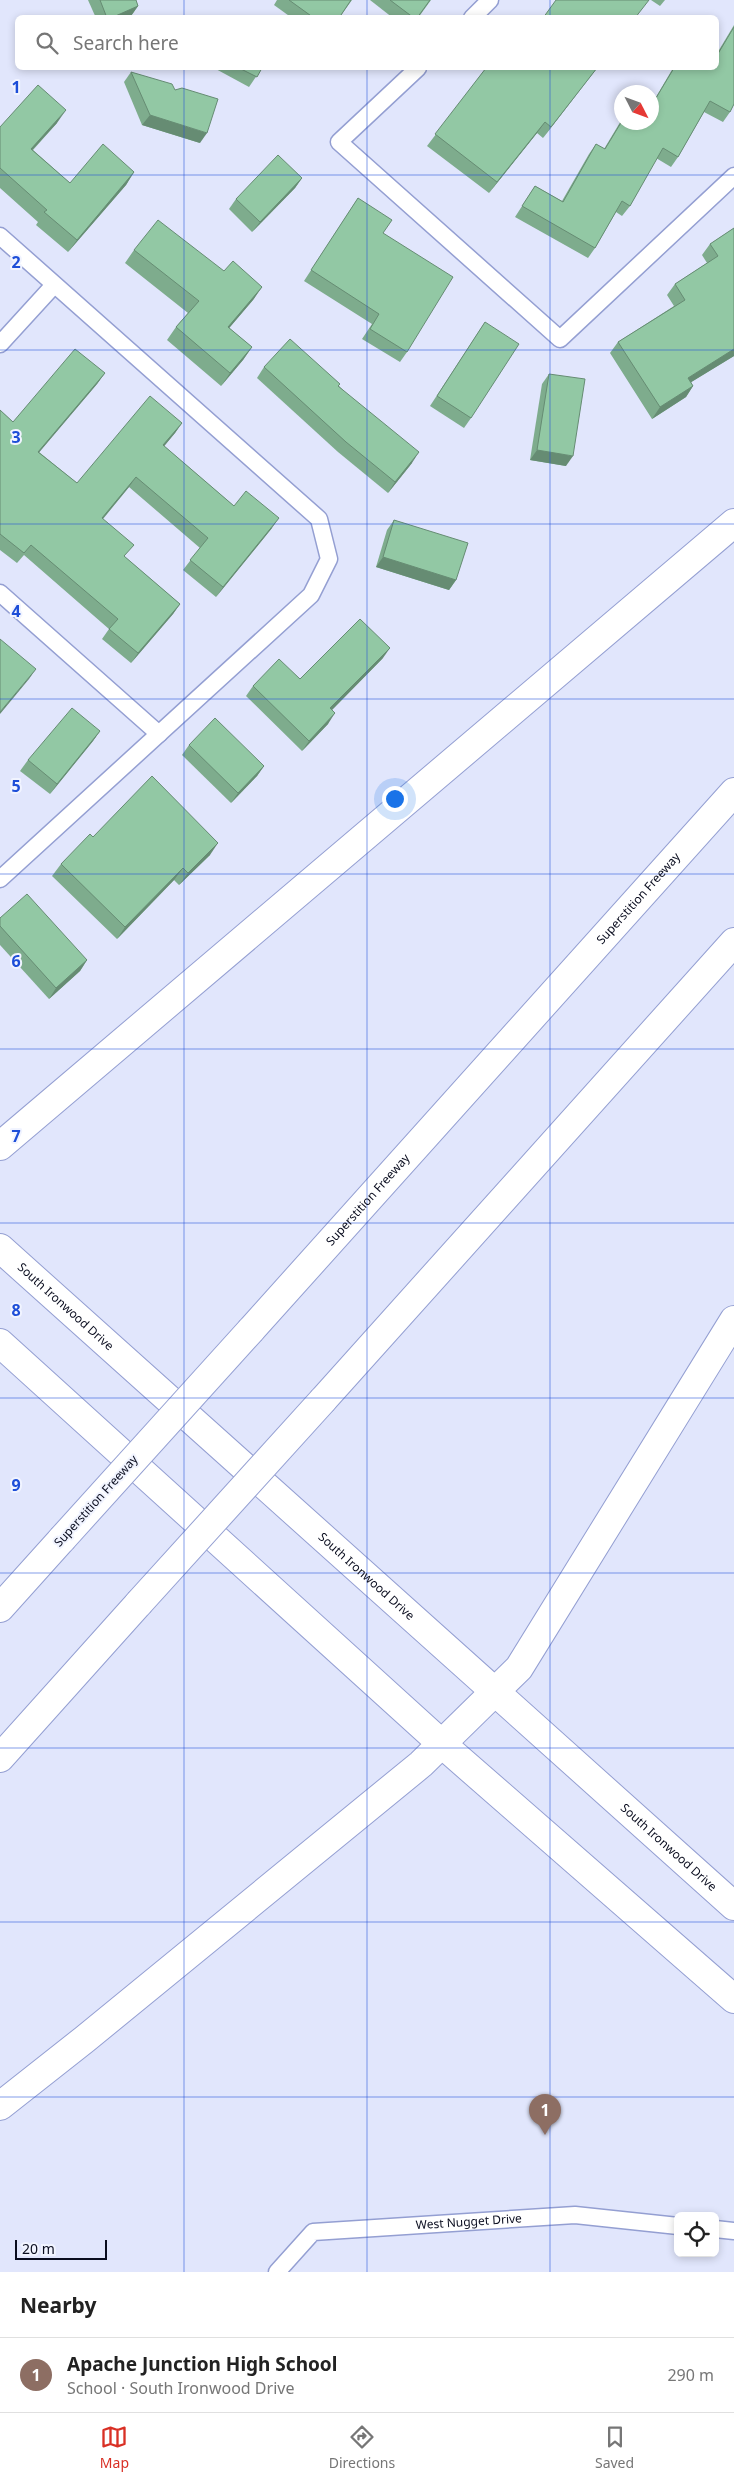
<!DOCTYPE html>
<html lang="en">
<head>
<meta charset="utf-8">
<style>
	body { margin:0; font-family:"Noto Sans",sans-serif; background:#f6f6f6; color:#222 }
	.controls { position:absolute; right:15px; bottom:15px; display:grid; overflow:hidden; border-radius:8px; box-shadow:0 2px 8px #0003 }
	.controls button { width:45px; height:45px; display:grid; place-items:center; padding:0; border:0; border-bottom:1px solid #e0e0e0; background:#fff; color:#222; font:25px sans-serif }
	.compass { position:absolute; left:614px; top:85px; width:45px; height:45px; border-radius:50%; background:#fff; box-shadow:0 2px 8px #0003; rotate:132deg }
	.scale { position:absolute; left:15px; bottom:12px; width:92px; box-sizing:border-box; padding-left:5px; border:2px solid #0a0d1f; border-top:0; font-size:14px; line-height:18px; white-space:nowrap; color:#0a0d1f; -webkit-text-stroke:4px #f1f4ff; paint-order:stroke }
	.you { position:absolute; left:394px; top:798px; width:18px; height:18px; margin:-12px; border:4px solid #fff; border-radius:50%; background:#1a73e8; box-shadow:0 0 0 8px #1a73e833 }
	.badge { display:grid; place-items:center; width:32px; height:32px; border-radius:50%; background:#d93025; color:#fff; font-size:16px; font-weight:700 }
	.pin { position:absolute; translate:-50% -41px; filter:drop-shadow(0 1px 2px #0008) }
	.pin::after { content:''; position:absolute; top:26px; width:18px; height:15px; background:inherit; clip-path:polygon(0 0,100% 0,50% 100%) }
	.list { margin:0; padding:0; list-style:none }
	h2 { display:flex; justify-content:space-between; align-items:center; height:65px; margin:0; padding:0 20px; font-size:21px }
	h2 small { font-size:16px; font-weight:400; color:#767676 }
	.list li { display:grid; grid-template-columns:32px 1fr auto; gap:15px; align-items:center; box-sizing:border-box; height:75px; padding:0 20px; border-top:1px solid #e0e0e0 }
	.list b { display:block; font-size:19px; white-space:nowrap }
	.list p { margin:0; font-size:16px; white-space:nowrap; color:#767676 }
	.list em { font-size:16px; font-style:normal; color:#767676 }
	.icon { flex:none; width:28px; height:28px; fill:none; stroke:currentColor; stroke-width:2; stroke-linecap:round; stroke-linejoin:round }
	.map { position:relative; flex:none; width:734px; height:2272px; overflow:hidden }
	.search { position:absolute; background:#fff; box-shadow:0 2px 8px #0003; left:15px; right:15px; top:15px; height:55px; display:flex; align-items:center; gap:12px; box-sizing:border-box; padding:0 18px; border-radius:8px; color:#767676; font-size:19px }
	.sheet { height:140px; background:#fff }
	nav { display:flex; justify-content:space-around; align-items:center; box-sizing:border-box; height:70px; border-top:1px solid #e0e0e0; background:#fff; font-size:14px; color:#767676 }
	nav a { display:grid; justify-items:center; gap:2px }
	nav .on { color:#d93025 }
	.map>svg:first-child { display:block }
</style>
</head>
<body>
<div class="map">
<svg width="734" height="2272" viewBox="0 0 734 2272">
	<rect width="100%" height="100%" fill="#e1e6fc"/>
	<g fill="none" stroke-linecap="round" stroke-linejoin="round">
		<defs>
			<g id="service">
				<path d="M 472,18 L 490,0"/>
				<path d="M 418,68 L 339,142 L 560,339 L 734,176"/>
				<path d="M 0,236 L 319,519 L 329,559 L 311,595 L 0,879"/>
				<path d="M 0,344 L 54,285"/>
				<path d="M 0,593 L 159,734"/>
				<path d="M 715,2229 L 734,2231"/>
				<path id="s1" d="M 277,2272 L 313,2232 L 575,2215 L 678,2226"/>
			</g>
			<g id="primary">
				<path id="s2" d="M 0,1248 L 734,1906"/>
				<path d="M 0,1343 L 442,1744 L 734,1999"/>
			</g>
			<g id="motorway">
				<path d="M 0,1146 L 734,523"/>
				<path id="s3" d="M 251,1330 L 734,792"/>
				<path d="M 323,1400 L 734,942"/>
				<path d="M 0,1608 L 62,1539"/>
				<path d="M 0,1758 L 139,1603"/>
				<path d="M 0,2106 L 85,2039 L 421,1764 L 519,1668 L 734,1320"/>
			</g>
		</defs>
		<!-- service casing -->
		<use href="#service" stroke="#949fd2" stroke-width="19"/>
		<!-- primary casing -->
		<use href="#primary" stroke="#949fd2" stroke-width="30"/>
		<!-- motorway casing -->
		<use href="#motorway" stroke="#949fd2" stroke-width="30"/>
		<!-- service -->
		<use href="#service" stroke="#fff" stroke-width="16"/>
		<!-- primary -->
		<use href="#primary" stroke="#fff" stroke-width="28"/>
		<!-- motorway -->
		<use href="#motorway" stroke="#fff" stroke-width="28"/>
		<defs>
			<g id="motorway-bridge">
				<path d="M 62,1539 L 251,1330"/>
				<path d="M 139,1603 L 323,1400"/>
			</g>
		</defs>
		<!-- motorway-bridge casing -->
		<use href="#motorway-bridge" stroke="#949fd2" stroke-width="30" stroke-linecap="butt"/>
		<!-- motorway-bridge -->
		<use href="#motorway-bridge" stroke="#fff" stroke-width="28"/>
	</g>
	<!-- wall -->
	<g fill="#7eac8d">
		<path d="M 88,0 L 136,0 L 138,6 L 131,16 L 128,18 L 96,18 Z"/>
		<path d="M 277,0 L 352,0 L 339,18 L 292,18 L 274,5 Z"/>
		<path d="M 370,0 L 431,0 L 418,18 L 393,18 Z"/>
		<path d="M 651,0 L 665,0 L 660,6 Z"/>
		<path d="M 734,25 L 734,104 L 730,112 L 723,122 L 704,112 L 678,157 L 671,167 L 656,158 L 630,206 L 622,216 L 616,212 L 595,248 L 588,258 L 515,217 L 535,186 L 562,201 L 589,154 L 596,144 L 604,149 L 622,119 L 622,122 L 653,102 L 673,68 L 716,68 L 716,55 Z"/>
		<path d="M 214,68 L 262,68 L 249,87 Z"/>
		<path d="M 486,68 L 597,68 L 543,138 L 537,133 L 489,193 L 427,146 Z"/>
		<path d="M 131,72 L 200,143 L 142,125 L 124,82 Z"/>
		<path d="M 57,123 L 33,150 L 70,183 L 134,172 L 126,185 L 68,252 L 36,225 L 38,222 L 0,188 L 0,127 Z"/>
		<path d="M 302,178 L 295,188 L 252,232 L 229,209 L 236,199 Z"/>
		<path d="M 358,198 L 383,233 L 407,352 L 400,362 L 362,339 L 372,324 L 304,281 Z"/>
		<path d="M 734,228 L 734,356 L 691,382 L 693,386 L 686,397 L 652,419 L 610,353 L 618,342 L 674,306 L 667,295 L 675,284 L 707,263 L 702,255 L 710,244 Z"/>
		<path d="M 134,250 L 224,271 L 262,287 L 253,300 L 229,328 L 252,347 L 243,360 L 221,386 L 167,340 L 176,327 L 188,313 L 125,263 Z"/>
		<path d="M 485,322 L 471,418 L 464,428 L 430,406 Z"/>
		<path d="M 264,367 L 339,386 L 412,463 L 388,493 L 338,452 L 257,378 Z"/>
		<path d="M 105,373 L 97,384 L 39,452 L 77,483 L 182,423 L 175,433 L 164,446 L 234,506 L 272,528 L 216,597 L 183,570 L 200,548 L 129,487 L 103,519 L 125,557 L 180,604 L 173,614 L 131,663 L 102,639 L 109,629 L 24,555 L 17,563 L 0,550 L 0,410 L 13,422 Z"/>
		<path d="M 549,374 L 566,466 L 530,460 L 542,384 Z"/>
		<path d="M 394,520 L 456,580 L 449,590 L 376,567 L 387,530 Z"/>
		<path d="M 383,658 L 332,710 L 328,724 L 302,751 L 246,696 L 253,686 L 300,679 Z"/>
		<path d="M 100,731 L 93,741 L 50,794 L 20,771 L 28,760 Z"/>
		<path d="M 189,745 L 264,766 L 257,776 L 231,803 L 182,755 Z"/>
		<path d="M 93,837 L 210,855 L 179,885 L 174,880 L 117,939 L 52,876 L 61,864 Z"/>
		<path d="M 0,918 L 87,960 L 80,971 L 49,999 L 0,945 Z"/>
	</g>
	<!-- shaded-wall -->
	<g fill="#668c73">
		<path d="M 138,6 L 131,16 L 128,18 L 111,18 Z"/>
		<path d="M 597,68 L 543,138 L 551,127 Z"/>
		<path d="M 66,110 L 57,123 L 22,161 L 31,149 Z"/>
		<path d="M 150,115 L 207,133 L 200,143 L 142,125 Z"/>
		<path d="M 545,122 L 537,133 L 489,193 L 497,182 Z"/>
		<path d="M 134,172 L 126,185 L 68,252 L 77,240 Z"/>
		<path d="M 302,178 L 295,188 L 252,232 L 260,222 Z"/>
		<path d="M 262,287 L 253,300 L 219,340 L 228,327 Z"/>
		<path d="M 252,347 L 243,360 L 221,386 L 230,373 Z"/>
		<path d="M 734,349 L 734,356 L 680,389 L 688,378 Z"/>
		<path d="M 105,373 L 97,384 L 31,462 L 38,452 Z"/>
		<path d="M 693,386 L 686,397 L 652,419 L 660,407 Z"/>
		<path d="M 182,423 L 175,433 L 156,456 L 163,445 Z"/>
		<path d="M 537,450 L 573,456 L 566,466 L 530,460 Z"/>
		<path d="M 419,452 L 412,463 L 388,493 L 395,482 Z"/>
		<path d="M 136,477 L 129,487 L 95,528 L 102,518 Z"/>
		<path d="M 279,518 L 272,528 L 216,597 L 223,587 Z"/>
		<path d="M 383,557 L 456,580 L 449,590 L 376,567 Z"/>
		<path d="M 180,604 L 173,614 L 131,663 L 138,653 Z"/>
		<path d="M 390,648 L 383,658 L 323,719 L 330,708 Z"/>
		<path d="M 36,669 L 29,679 L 0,714 L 0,712 Z"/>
		<path d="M 335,713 L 328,724 L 302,751 L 309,741 Z"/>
		<path d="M 100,731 L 93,741 L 50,794 L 57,784 Z"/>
		<path d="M 264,766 L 257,776 L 231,803 L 238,793 Z"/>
		<path d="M 218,843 L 210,855 L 179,885 L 188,873 Z"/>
		<path d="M 183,868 L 174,880 L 117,939 L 125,927 Z"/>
		<path d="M 87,960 L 80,971 L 49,999 L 56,988 Z"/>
	</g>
	<!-- building -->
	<g fill="#92c8a4" stroke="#668c73">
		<path d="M 100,0 L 136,0 L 138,6 L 111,18 L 107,18 Z"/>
		<path d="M 289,0 L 351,0 L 339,18 L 314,18 Z"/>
		<path d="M 390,0 L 430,0 L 417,18 L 414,18 Z"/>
		<path d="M 556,0 L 649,0 L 635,18 L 543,18 Z"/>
		<path d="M 734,27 L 734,104 L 730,112 L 710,101 L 678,157 L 663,148 L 630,206 L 622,201 L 595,248 L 522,206 L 535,186 L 563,202 L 596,144 L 605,149 L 622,121 L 622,122 L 652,122 L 652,102 L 653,103 L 674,68 L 716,68 L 716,57 Z"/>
		<path d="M 239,68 L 262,68 L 257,77 Z"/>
		<path d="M 486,68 L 597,68 L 551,127 L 545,122 L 497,182 L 435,134 Z"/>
		<path d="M 131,72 L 172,84 L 175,90 L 182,88 L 218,99 L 207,133 L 150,115 Z"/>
		<path d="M 38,85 L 66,110 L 31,149 L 70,183 L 103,144 L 134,172 L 77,240 L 44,212 L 47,210 L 0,168 L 0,127 Z"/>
		<path d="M 278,155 L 302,178 L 260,222 L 236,199 Z"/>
		<path d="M 358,198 L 392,220 L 383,233 L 453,277 L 407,352 L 370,329 L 379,314 L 311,270 Z"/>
		<path d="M 158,220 L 224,271 L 233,261 L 262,287 L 228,327 L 252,347 L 230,373 L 176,327 L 199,301 L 134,250 Z"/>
		<path d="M 734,228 L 734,349 L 688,378 L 693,386 L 660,407 L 618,342 L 685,300 L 675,284 L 718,256 L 710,244 Z"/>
		<path d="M 485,322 L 519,344 L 471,418 L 437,396 Z"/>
		<path d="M 290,339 L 340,384 L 338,386 L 419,452 L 395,482 L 346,442 L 264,367 Z"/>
		<path d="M 75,349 L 105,373 L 38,452 L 77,483 L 150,396 L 182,423 L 163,445 L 234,506 L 246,491 L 279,518 L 223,587 L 190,560 L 208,538 L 136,477 L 102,518 L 134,545 L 124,556 L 180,604 L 138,653 L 109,629 L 118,619 L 31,545 L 24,553 L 0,534 L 0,410 L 13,422 Z"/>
		<path d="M 549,374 L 585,379 L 573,456 L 537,450 Z"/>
		<path d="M 394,520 L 468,543 L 456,580 L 383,557 Z"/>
		<path d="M 360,619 L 390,648 L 330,708 L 335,713 L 309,741 L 253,686 L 279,659 L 300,679 Z"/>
		<path d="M 0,639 L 36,669 L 0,712 Z"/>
		<path d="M 72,708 L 100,731 L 57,784 L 28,760 Z"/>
		<path d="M 215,718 L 264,766 L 238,793 L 189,745 Z"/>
		<path d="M 152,776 L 218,843 L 188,873 L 183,868 L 125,927 L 61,864 L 90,834 L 93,837 Z"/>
		<path d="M 27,894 L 87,960 L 56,988 L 0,926 L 0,918 Z"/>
	</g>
	<!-- grid -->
	<path fill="none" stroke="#1d4ed8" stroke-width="1" stroke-opacity="0.55" d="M 184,0 L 184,18M 367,0 L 367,18M 550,0 L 550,18M 184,68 L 184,2272M 367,68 L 367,2272M 550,68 L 550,2272M 0,175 L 734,175M 0,350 L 734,350M 0,524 L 734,524M 0,699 L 734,699M 0,874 L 734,874M 0,1049 L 734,1049M 0,1223 L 734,1223M 0,1398 L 734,1398M 0,1573 L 734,1573M 0,1748 L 734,1748M 0,1922 L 734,1922M 0,2097 L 734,2097"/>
	<g text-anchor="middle" stroke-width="4" stroke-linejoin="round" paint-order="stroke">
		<!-- street labels -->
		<g font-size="12" fill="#0a0d1f" stroke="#f1f4ff">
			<text dy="4" stroke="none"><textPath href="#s3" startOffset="580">Superstition Freeway</textPath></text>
			<text dy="4" stroke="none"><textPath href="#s3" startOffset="175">Superstition Freeway</textPath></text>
			<text dy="4" stroke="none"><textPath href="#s2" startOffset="88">South Ironwood Drive</textPath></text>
			<text transform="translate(96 1501) rotate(-48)" y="4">Superstition Freeway</text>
			<text dy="4" stroke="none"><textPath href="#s2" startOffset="492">South Ironwood Drive</textPath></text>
			<text dy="4" stroke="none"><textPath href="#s2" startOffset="898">South Ironwood Drive</textPath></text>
			<text dy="4" stroke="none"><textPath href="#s1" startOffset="210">West Nugget Drive</textPath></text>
		</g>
	</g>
	<g font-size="16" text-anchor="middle" font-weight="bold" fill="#1d4ed8" stroke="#f1f4ff" stroke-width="4" stroke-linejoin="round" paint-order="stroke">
		<text x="16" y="93">1</text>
		<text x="16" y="268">2</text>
		<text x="16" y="443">3</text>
		<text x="16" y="617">4</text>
		<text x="16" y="792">5</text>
		<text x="16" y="967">6</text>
		<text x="16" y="1142">7</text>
		<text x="16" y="1316">8</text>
		<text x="16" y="1491">9</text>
	</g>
</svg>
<div class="controls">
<button><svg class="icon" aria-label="locate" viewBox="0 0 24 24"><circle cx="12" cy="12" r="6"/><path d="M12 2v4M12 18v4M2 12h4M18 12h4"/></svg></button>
</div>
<svg class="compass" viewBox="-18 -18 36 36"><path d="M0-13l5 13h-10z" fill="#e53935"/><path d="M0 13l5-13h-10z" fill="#767676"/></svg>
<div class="scale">20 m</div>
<div class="you"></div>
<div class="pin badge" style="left:545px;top:2135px;background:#8d6e63">1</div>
<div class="search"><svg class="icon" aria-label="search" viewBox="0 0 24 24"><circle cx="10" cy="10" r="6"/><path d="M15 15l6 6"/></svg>Search here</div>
</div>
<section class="sheet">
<h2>Nearby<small></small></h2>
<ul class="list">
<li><span class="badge" style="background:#8d6e63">1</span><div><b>Apache Junction High School</b><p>School · South Ironwood Drive</p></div><em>290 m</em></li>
</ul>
</section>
<nav>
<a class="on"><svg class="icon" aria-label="map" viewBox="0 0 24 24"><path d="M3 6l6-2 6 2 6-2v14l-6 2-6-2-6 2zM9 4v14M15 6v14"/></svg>Map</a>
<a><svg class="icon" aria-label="directions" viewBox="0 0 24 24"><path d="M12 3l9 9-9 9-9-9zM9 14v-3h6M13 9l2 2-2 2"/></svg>Directions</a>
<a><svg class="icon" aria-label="saved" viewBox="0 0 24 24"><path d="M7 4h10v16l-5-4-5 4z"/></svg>Saved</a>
</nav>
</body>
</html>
